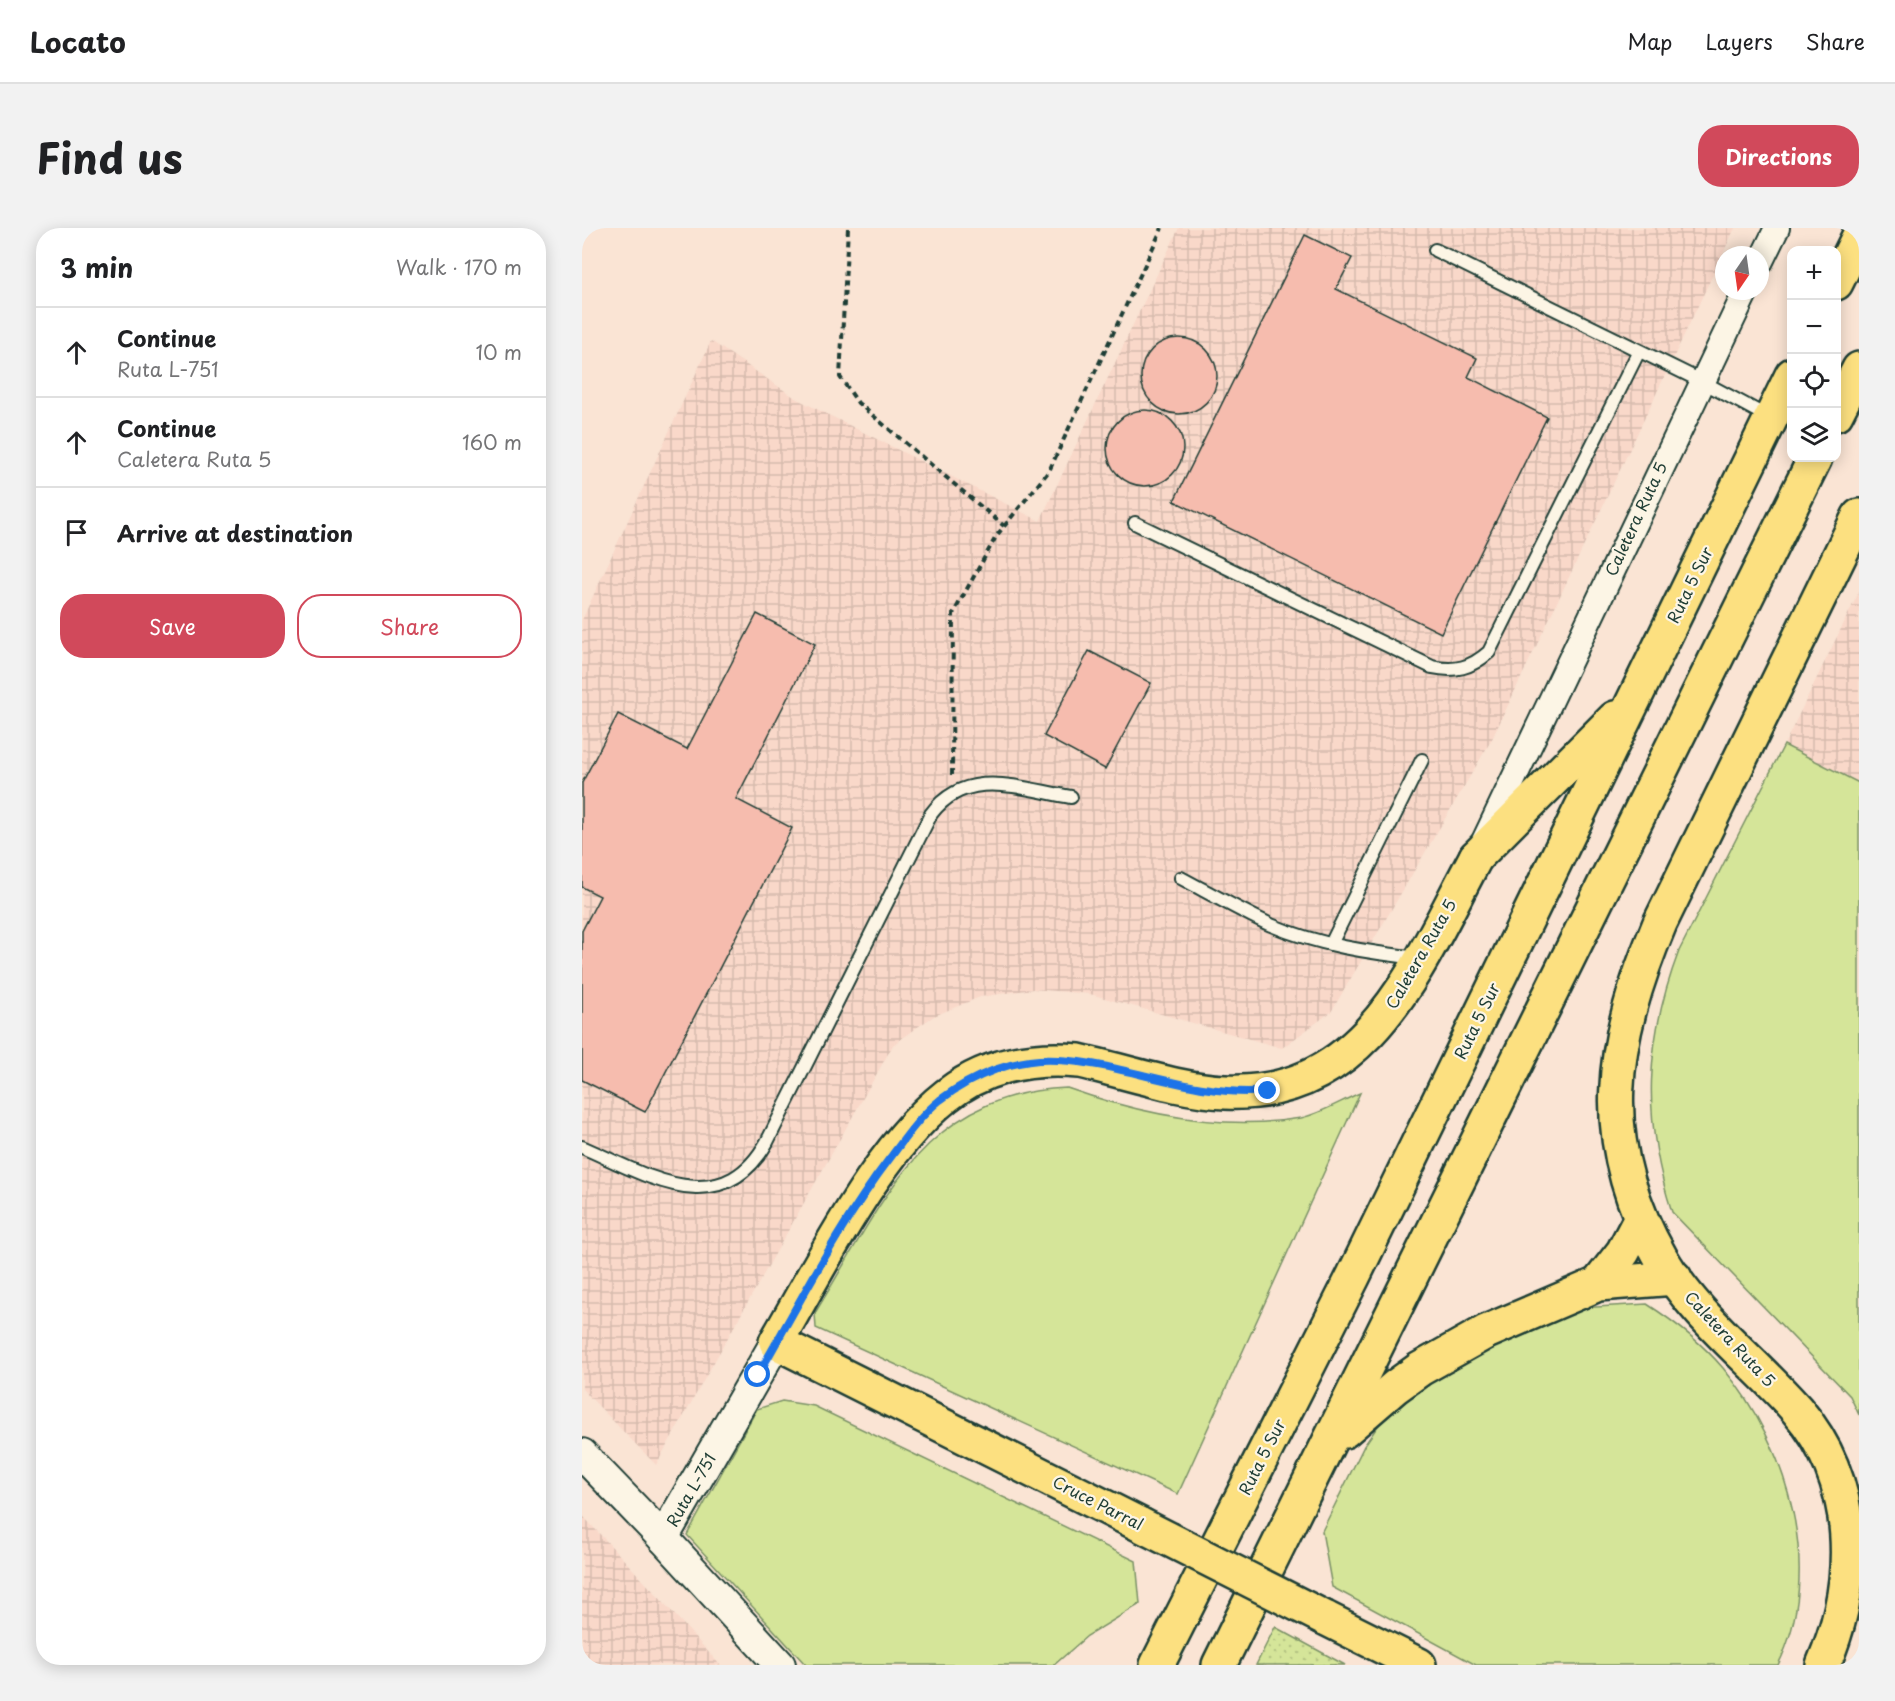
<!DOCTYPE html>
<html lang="en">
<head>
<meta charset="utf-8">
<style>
	body { margin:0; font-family:"Playpen Sans",sans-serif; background:#f2f2f2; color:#202124 }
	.controls { position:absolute; right:18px; top:18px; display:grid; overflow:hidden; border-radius:12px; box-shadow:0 3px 15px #0003 }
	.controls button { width:54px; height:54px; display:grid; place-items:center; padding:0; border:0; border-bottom:2px solid #e0e0e0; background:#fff; color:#202124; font:30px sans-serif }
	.compass { position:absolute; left:1133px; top:18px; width:54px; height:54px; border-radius:50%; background:#fff; box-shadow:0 3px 15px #0003; rotate:193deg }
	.stop { position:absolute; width:18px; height:18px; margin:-14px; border:4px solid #1a73e8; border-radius:50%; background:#fff }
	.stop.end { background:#1a73e8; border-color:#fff; box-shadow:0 2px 6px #0008 }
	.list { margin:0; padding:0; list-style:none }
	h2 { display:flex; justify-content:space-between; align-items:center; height:78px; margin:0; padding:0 24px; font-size:26px }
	h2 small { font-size:20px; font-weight:400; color:#757577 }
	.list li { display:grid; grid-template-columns:39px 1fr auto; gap:18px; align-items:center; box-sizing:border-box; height:90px; padding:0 24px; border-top:2px solid #e0e0e0 }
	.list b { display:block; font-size:22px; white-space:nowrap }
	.list p { margin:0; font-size:20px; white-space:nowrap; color:#757577 }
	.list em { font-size:20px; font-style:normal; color:#757577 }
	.actions { display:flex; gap:12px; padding:18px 24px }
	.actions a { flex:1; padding:14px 0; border:2px solid #d1495b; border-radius:24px; text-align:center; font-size:21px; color:#d1495b }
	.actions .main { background:#d1495b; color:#fff }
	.icon { flex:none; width:33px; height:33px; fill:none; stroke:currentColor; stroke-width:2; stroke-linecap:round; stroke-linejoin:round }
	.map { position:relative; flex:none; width:1277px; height:1437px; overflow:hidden; border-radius:24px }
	header { display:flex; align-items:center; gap:36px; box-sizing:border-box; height:84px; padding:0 30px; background:#fff; border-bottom:2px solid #e0e0e0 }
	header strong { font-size:28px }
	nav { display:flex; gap:33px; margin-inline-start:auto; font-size:21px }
	.intro { display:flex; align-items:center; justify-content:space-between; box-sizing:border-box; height:144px; padding:0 36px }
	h1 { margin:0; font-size:42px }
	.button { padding:15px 27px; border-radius:24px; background:#d1495b; color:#fff; font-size:21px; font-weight:700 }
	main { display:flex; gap:36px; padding:0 36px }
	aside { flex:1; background:#fff; border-radius:24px; box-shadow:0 3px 15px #0003 }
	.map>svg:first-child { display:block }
</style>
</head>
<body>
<header>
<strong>Locato</strong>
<nav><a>Map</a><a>Layers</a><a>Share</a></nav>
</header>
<div class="intro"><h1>Find us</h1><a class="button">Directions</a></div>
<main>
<aside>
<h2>3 min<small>Walk · 170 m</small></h2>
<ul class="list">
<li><svg class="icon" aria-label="ahead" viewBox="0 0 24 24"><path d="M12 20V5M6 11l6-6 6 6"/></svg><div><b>Continue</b><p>Ruta L-751</p></div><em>10 m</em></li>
<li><svg class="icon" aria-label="ahead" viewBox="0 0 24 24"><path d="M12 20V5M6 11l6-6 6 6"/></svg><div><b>Continue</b><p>Caletera Ruta 5</p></div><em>160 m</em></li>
<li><svg class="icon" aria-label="arrive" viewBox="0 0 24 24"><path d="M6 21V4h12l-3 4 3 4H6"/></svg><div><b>Arrive at destination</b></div></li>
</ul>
<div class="actions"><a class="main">Save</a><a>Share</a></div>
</aside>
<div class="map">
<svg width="1277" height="1437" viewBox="0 0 1277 1437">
	<defs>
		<pattern id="industrial-grid" width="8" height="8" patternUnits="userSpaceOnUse" patternTransform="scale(1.5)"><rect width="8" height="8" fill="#f9d8c9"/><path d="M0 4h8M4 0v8" fill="none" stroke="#d5baad"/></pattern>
		<pattern id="park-dots" width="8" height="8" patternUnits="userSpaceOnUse" patternTransform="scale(1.5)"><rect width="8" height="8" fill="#d5e599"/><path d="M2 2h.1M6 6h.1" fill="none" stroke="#b6c584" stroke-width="1.8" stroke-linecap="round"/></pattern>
	</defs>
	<rect width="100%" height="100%" fill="#fae4d4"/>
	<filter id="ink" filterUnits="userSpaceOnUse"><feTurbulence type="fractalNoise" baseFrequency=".0167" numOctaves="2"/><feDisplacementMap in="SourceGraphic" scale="12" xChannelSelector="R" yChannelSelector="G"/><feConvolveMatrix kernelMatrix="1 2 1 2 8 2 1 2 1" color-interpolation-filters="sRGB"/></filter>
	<g filter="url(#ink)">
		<!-- industrial -->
		<g fill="url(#industrial-grid)">
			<path d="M 597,0 L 1153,0 L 910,511 L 749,784 L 700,820 L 508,766 L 451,761 L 398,769 L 352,788 L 331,802 L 311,817 L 74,1237 L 0,1161 L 0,392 L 129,113 L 215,171 L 458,293 Z"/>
			<path d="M 1277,364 L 1277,555 L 1202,517 Z"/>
			<path d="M 0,1287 L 73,1365 L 138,1437 L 0,1437 Z"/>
		</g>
		<!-- green -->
		<g fill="#d5e599" stroke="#7a9166" stroke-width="1.5">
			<path d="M 1202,517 L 1277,555 L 1277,1187 L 1268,1168 L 1090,984 C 1060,892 1063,813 1097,723 Z"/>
			<path d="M 485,860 C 558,886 641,903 719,890 C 738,886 759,873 778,865 L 596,1266 L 234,1100 L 233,1085 C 300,977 341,865 485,860 Z"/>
			<path d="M 1065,1076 C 1093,1094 1119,1114 1141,1140 C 1206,1217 1243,1343 1196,1437 L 894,1437 L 750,1359 L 740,1303 L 782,1218 L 802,1189 L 846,1151 L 997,1080 Z"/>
			<path d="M 200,1173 L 232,1178 L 554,1333 L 558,1376 L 505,1408 L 472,1437 L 224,1437 L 105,1307 L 175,1181 Z"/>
		</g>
		<!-- park -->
		<path fill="url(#park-dots)" stroke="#7a9166" stroke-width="1.5" d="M 693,1399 L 763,1437 L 674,1437 Z"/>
		<!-- building -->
		<g fill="#f6bcae" stroke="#1f3d34" stroke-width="1.5">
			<path d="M 723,7 L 770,30 L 754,61 L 895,130 L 886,149 L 965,189 L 859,405 L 592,273 Z"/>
			<circle cx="597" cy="148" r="38"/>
			<circle cx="563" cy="220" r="38"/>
			<path d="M 175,386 L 233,416 L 154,571 L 210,600 L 63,884 L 0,852 L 0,703 L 18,668 L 0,659 L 0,555 L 36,486 L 105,521 Z"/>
			<path d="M 507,423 L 569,455 L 523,541 L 462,508 Z"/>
		</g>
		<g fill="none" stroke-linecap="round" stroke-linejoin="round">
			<defs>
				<g id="service">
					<path d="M 853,22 L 1119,153 L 1188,190"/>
					<path d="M 553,295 L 850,439 C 873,444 889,440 907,424 L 1057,123"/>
					<path d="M 599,650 C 629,666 659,683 689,697 C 736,717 788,725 838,730"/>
					<path d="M 749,716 L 840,532"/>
					<path d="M 0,919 C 63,946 139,996 185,914 L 349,586 C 385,538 439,561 489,569"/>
				</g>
				<g id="minor">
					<path d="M 1178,35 L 1195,0"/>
					<path d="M 902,613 L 1164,63"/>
				</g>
				<g id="tertiary">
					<path d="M 0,1226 L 81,1310 L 198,1437"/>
					<path d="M 81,1310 L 194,1114"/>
				</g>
				<g id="primary">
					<path d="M 559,1297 L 194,1114 C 239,1037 301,910 375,860 C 411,836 454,829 497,833 C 543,843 596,862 643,864 C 786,871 837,734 894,629"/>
					<path d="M 743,1390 L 837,1437"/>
					<path d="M 1241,1437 C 1277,1354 1277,1254 1215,1182 C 1170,1131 1113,1089 1079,1030 C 1012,913 1028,814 1078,695 L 1277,288"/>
				</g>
				<g id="motorway">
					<path d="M 1254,55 L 1277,8"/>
					<path d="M 1254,186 L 1277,141"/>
					<path d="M 894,629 L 1033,490"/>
					<path d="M 1016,1056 L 1041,1024 L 1059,990"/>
					<path d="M 762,1203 L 813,1159 L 838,1141 L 904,1104 L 1016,1056 L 1093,1050"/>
					<path d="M 575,1437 L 771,1049 L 1210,147"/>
					<path d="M 637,1437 L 1233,230"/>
				</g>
			</defs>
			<!-- service casing -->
			<use href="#service" stroke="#1f3d34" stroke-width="16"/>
			<!-- minor casing -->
			<use href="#minor" stroke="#1f3d34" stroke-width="28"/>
			<!-- tertiary casing -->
			<use href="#tertiary" stroke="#1f3d34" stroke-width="34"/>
			<!-- primary casing -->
			<use href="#primary" stroke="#1f3d34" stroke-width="38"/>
			<!-- motorway casing -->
			<use href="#motorway" stroke="#1f3d34" stroke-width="38"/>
			<!-- path -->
			<g stroke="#1f3d34" stroke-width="4" stroke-dasharray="6 4.5" stroke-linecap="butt">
				<path d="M 266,0 L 258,149 L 276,175 L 422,298"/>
				<path d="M 370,547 L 371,386 L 415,307 L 467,243 L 580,0"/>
			</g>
			<!-- service -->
			<use href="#service" stroke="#fcf5e5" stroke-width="12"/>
			<!-- minor -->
			<use href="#minor" stroke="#fcf5e5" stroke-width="24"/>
			<!-- tertiary -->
			<use href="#tertiary" stroke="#fcf5e5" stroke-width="30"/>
			<!-- primary -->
			<use href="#primary" stroke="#fce080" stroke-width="33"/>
			<!-- motorway -->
			<use href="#motorway" stroke="#fce080" stroke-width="33"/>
			<defs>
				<path id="primary-bridge" d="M 559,1297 L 743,1390"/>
			</defs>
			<!-- primary-bridge casing -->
			<use href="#primary-bridge" stroke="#1f3d34" stroke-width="38" stroke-linecap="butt"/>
			<!-- primary-bridge -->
			<use href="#primary-bridge" stroke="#fce080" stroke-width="33"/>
		</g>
	</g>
	<g fill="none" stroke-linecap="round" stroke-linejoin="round" filter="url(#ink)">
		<!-- route -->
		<path stroke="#1a73e8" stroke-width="8" d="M 176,1147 C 218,1074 257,997 308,930 C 323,910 338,888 358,872 C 391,847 434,829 476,832 C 547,836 613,870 686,863"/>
	</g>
	<g text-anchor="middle" stroke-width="4.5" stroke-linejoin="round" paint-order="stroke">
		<!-- street labels -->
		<g font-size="16" fill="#1f3d34" stroke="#fcf5e5">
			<text transform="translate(1054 291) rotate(-65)" y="6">Caletera Ruta 5</text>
			<text transform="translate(1108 357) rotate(-64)" y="6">Ruta 5 Sur</text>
			<text transform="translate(839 726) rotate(-60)" y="6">Caletera Ruta 5</text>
			<text transform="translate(895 793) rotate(-64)" y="6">Ruta 5 Sur</text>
			<text transform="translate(1148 1111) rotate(47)" y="6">Caletera Ruta 5</text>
			<text transform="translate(680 1229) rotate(-63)" y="6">Ruta 5 Sur</text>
			<text transform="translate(109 1262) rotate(-60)" y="6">Ruta L-751</text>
			<text transform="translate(516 1275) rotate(27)" y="6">Cruce Parral</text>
		</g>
	</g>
</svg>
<div class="controls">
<button>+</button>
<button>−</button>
<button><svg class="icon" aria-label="locate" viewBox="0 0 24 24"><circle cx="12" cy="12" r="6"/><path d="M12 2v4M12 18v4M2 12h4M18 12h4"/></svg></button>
<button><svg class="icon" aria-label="layers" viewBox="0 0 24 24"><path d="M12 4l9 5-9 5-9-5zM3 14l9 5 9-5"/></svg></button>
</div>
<svg class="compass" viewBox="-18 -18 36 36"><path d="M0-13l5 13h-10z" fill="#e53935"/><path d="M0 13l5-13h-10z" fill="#757577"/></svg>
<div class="stop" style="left:176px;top:1147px"></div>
<div class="stop end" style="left:686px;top:863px"></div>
</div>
</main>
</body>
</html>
